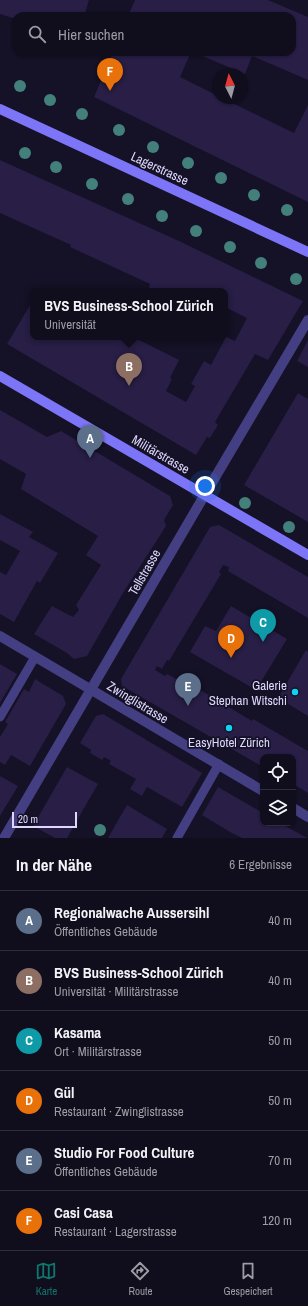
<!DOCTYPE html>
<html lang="de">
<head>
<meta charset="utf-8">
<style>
	body { margin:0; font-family:"Archivo Narrow",sans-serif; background:#191625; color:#f1f3f6 }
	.controls { position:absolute; right:12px; bottom:12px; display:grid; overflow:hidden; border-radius:8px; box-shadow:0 1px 3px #0004 }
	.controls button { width:36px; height:36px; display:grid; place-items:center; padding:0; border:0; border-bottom:1px solid #302d3b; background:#100d1c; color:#f1f3f6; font:20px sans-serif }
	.compass { position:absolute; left:212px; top:68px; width:36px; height:36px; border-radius:50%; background:#100d1c; box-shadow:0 1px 3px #0004; rotate:354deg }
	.scale { position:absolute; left:12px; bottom:10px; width:65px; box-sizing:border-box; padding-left:4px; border:2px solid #ded8fd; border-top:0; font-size:11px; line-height:14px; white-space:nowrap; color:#ded8fd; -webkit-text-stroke:3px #151126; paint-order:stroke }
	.you { position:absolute; left:205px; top:486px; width:14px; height:14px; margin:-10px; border:3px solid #fff; border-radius:50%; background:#1a73e8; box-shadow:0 0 0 6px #1a73e833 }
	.badge { display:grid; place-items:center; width:26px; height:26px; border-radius:50%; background:#0f766e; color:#fff; font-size:13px; font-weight:700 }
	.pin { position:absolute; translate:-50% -33px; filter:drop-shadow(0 1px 2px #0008) }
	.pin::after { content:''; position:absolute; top:21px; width:14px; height:12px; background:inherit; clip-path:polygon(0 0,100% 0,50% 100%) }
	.popup { position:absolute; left:30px; top:288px; width:198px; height:52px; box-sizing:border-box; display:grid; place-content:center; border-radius:8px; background:#100d1c; filter:drop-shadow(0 1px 3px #0005); font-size:13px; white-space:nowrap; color:#9c9ca3 }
	.popup b { font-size:15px; color:#f1f3f6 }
	.popup::after { content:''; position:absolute; left:50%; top:100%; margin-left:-8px; border:8px solid transparent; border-top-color:#100d1c }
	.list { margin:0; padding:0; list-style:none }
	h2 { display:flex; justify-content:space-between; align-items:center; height:52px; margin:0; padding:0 16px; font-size:17px }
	h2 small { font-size:13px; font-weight:400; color:#9c9ca3 }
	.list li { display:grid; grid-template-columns:26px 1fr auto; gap:12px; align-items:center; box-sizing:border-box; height:60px; padding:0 16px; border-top:1px solid #302d3b }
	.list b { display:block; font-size:15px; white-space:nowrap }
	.list p { margin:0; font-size:13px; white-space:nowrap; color:#9c9ca3 }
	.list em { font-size:13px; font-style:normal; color:#9c9ca3 }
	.icon { flex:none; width:22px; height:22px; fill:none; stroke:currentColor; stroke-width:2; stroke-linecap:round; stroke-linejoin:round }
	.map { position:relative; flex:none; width:308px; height:838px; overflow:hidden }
	.search { position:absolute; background:#100d1c; box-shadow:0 1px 3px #0004; left:12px; right:12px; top:12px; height:44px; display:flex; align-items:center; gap:10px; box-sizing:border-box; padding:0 14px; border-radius:12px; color:#9c9ca3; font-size:15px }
	.sheet { height:412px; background:#100d1c }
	nav { display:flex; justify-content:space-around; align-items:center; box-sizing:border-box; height:56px; border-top:1px solid #302d3b; background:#100d1c; font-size:11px; color:#9c9ca3 }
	nav a { display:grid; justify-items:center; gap:2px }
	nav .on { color:#0f766e }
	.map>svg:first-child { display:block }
</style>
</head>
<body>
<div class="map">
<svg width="308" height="838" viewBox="0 0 308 838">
	<rect width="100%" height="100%" fill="#151126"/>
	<!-- building -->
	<g fill="#281e46">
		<path d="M 0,0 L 89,0 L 84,16 L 16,16 L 16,19 L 0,14 Z"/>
		<path d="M 135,0 L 268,0 L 308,17 L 308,80 L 252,56 L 245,74 L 193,52 L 292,52 L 292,16 L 128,16 Z"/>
		<path d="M 113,52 L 191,52 L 180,77 L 218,96 L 218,98 L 222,98 L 294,133 L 308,105 L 308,202 L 94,97 Z"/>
		<path d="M 0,160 L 179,241 L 303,301 L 268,360 L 255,354 L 215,422 L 218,425 L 210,438 L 207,437 L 196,455 L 7,344 L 33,300 L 33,337 L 133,337 L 179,360 L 170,378 L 172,379 L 166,391 L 186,402 L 195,386 L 191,384 L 204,361 L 211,365 L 226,337 L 235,341 L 247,318 L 225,307 L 225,291 L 156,291 L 149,288 L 150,284 L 70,247 L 71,245 L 0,213 Z"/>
		<path d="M 308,340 L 308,367 L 297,361 Z"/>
		<path d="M 298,393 L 308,399 L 308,522 L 244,485 Z"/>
		<path d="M 0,410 L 47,437 L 61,431 L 170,496 L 173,505 L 164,520 L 166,526 L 123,593 L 87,656 L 74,659 L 67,653 L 34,634 L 52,606 L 73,617 L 79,610 L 76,605 L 101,565 L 86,555 L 98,536 L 21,489 L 26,474 L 0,459 Z"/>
		<path d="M 0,514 L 33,532 L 29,537 L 58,553 L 40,583 L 37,581 L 14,622 L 0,614 L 0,572 L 6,575 L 20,551 L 0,540 Z"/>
		<path d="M 219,525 L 308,577 L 308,618 L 228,571 L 229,567 L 223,565 L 219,572 L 221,574 L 169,661 L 167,660 L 162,669 L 157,666 L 155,670 L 165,676 L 167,674 L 191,687 L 192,685 L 252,721 L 253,719 L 308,751 L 308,793 L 293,784 L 293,757 L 263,757 L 263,767 L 122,686 L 121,679 L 210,527 Z"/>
		<path d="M 231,606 L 287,639 L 256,690 L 190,652 L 205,626 L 216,631 Z"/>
		<path d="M 306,650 L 308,652 L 308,716 L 278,698 Z"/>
		<path d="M 0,664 L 17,674 L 0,703 Z"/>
		<path d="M 35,679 L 63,696 L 66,704 L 30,766 L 11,755 L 5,765 L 0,762 L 0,737 L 8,724 L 5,722 L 24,689 L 29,692 Z"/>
		<path d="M 103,714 L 202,773 L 182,807 L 147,787 L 142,796 L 130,789 L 136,779 L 109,764 L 111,761 L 104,757 L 102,760 L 90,753 L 91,750 L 80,743 L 96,716 Z"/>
		<path d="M 67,767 L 98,784 L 67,838 L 55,838 L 33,826 Z"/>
		<path d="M 0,776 L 18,786 L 0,816 Z"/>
		<path d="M 218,787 L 263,813 L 263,823 L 280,823 L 307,838 L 242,838 L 230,832 L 202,815 Z"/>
		<path d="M 127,805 L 167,829 L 162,838 L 108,838 Z"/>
	</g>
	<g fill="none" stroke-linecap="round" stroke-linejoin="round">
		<!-- lane -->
		<g stroke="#443f82" stroke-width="9">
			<path d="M 0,717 L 35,657"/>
			<path d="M 177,838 L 219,764"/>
		</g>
		<!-- street -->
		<g stroke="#443f82" stroke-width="10">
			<path d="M 0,636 L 263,791"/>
			<path d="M 293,808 L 308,817"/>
			<path d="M 4,838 L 197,508 L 308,320"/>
		</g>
		<!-- secondary -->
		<g stroke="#7d75f7" stroke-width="10">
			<path d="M 0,109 L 308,252"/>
			<path d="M 0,376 L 308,555"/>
		</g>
	</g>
	<!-- trees -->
	<g fill="#437f7b">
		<circle cx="20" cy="86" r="6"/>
		<circle cx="50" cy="100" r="6"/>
		<circle cx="82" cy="114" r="6"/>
		<circle cx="119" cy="130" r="6"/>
		<circle cx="153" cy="147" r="6"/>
		<circle cx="25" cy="153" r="6"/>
		<circle cx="188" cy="163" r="6"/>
		<circle cx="56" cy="167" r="6"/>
		<circle cx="221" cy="178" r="6"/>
		<circle cx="92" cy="184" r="6"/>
		<circle cx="254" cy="195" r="6"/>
		<circle cx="128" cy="199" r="6"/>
		<circle cx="287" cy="210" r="6"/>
		<circle cx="162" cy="216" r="6"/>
		<circle cx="196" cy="231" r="6"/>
		<circle cx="230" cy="247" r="6"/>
		<circle cx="261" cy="263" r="6"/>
		<circle cx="296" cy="279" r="6"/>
		<circle cx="245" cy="503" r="6"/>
		<circle cx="289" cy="527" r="6"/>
		<circle cx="100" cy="830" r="6"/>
	</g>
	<!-- markers -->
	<g fill="#10d2f1" stroke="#151126" stroke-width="1.5">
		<circle cx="295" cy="692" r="4"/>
		<circle cx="229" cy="728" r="4"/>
	</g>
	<g text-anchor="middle" stroke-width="3.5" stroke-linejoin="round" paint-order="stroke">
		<!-- street labels -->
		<g font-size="13" fill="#ded8fd" stroke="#151126">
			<text transform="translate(160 168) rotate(25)" y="5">Lagerstrasse</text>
			<text transform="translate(161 454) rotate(30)" y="5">Militärstrasse</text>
			<text transform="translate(144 572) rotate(-60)" y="5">Tellstrasse</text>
			<text transform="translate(138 702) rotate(31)" y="5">Zwinglistrasse</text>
		</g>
		<!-- poi labels -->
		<g font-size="13" fill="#ded8fd" stroke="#151126" text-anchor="end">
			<text x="287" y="690">Galerie<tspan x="287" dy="15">Stephan Witschi</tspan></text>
			<text x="229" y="747" text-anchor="middle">EasyHotel Zürich</text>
		</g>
	</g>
</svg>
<div class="controls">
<button><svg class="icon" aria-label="locate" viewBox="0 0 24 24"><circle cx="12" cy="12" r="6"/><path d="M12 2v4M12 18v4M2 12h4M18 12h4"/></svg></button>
<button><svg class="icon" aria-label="layers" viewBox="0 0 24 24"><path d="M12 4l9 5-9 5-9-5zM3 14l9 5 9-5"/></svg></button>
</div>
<svg class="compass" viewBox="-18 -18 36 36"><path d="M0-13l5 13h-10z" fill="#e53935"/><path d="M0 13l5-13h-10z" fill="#9c9ca3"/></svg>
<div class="scale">20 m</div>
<div class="you"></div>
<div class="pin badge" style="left:90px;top:458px;background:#5c6f8a">A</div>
<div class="pin badge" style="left:129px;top:386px;background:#8d6e63">B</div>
<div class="popup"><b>BVS Business-School Zürich</b>Universität</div>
<div class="pin badge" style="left:263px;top:642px;background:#0f9aa8">C</div>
<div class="pin badge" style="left:231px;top:658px;background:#e8710a">D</div>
<div class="pin badge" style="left:188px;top:706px;background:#5c6f8a">E</div>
<div class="pin badge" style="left:110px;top:91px;background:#e8710a">F</div>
<div class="search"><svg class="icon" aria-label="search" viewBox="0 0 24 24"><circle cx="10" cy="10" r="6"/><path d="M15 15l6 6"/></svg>Hier suchen</div>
</div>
<section class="sheet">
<h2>In der Nähe<small>6 Ergebnisse</small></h2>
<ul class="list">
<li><span class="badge" style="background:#5c6f8a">A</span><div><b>Regionalwache Aussersihl</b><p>Öffentliches Gebäude</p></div><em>40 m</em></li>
<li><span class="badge" style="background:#8d6e63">B</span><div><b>BVS Business-School Zürich</b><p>Universität · Militärstrasse</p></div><em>40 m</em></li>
<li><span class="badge" style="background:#0f9aa8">C</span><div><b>Kasama</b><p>Ort · Militärstrasse</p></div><em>50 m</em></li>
<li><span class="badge" style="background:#e8710a">D</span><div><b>Gül</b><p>Restaurant · Zwinglistrasse</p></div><em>50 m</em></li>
<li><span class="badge" style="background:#5c6f8a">E</span><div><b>Studio For Food Culture</b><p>Öffentliches Gebäude</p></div><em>70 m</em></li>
<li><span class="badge" style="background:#e8710a">F</span><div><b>Casi Casa</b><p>Restaurant · Lagerstrasse</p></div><em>120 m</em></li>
</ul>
</section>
<nav>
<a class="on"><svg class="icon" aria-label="map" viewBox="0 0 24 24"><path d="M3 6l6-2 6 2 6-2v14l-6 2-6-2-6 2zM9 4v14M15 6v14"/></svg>Karte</a>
<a><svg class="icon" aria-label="directions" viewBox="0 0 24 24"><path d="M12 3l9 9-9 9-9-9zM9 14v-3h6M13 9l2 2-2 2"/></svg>Route</a>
<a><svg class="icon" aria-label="saved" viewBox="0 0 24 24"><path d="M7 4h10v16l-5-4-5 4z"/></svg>Gespeichert</a>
</nav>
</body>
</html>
